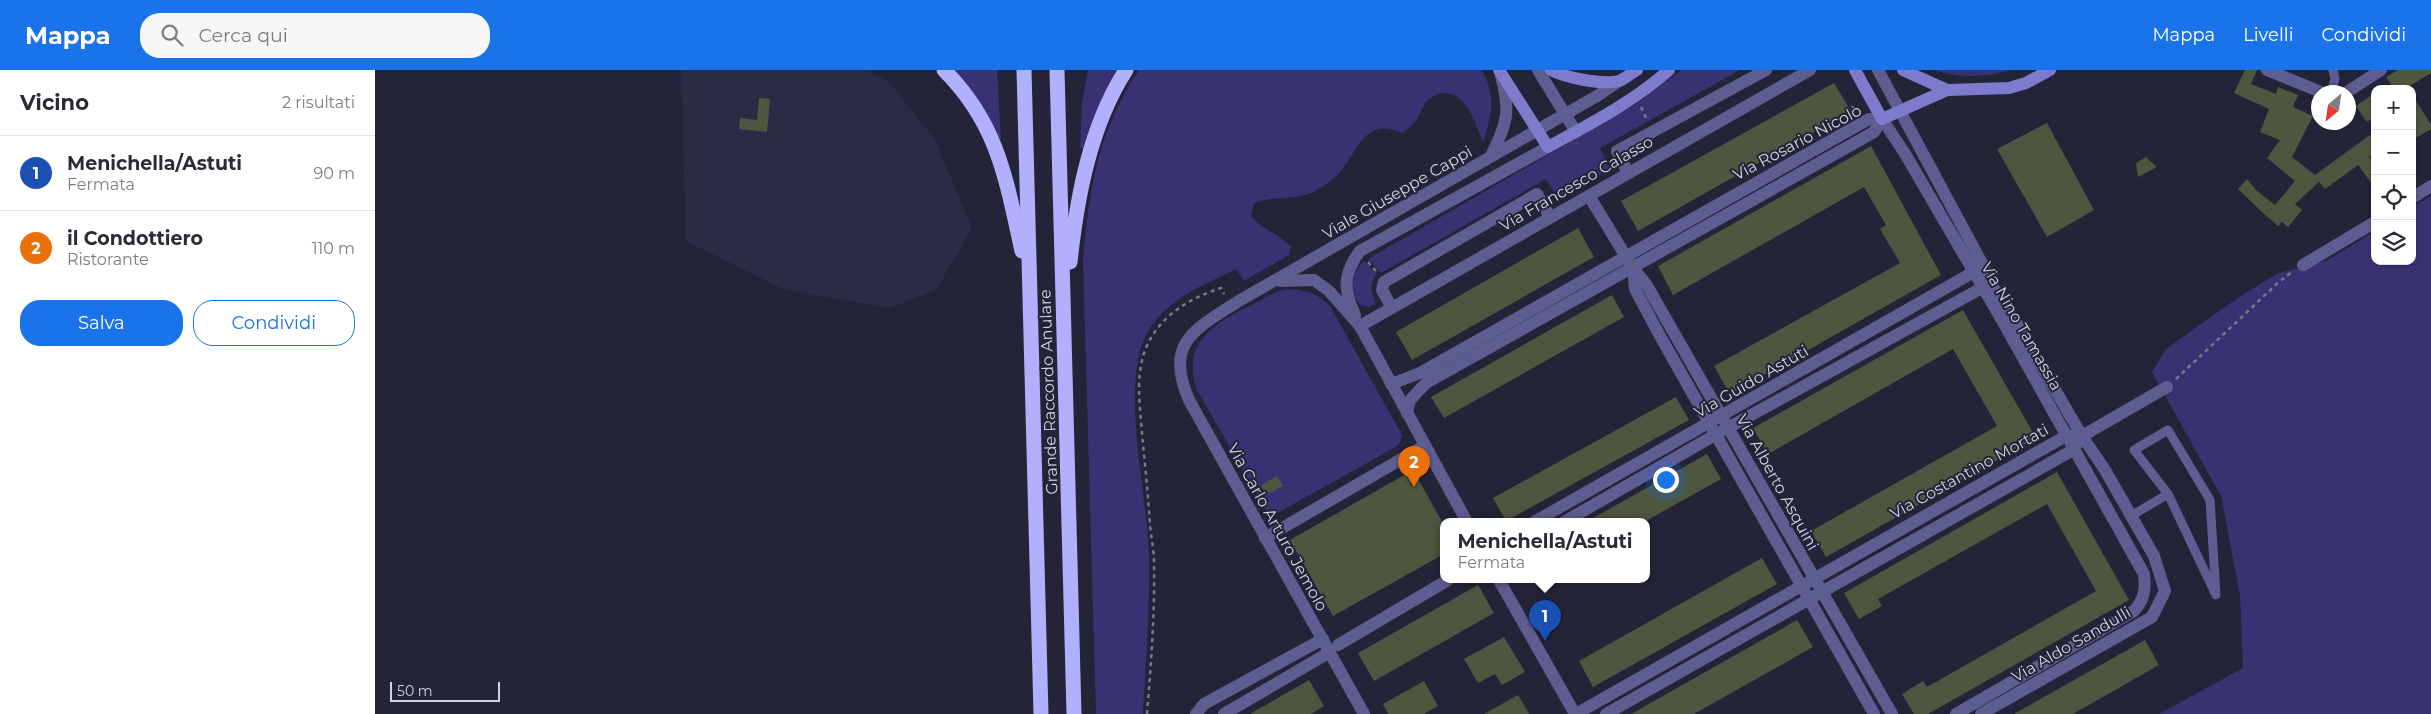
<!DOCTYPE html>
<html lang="it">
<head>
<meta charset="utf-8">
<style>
	body { margin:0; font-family:Montserrat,sans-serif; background:#f7f7f7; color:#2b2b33 }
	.controls { position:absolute; right:15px; top:15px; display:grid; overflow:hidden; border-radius:10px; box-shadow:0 1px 4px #0004 }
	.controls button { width:45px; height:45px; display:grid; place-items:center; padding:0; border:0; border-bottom:1px solid #e1e1e2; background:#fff; color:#2b2b33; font:25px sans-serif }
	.compass { position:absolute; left:1936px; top:15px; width:45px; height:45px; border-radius:50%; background:#fff; box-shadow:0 1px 4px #0004; rotate:209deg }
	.scale { position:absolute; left:15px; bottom:12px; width:110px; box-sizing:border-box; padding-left:5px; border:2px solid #d2d3e1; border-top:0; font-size:14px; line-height:18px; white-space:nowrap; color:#d2d3e1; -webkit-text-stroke:4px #242439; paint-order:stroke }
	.you { position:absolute; left:1290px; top:409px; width:18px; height:18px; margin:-12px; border:4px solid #fff; border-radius:50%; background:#1a73e8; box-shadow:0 0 0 8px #1a73e833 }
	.badge { display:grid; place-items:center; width:32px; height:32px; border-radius:50%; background:#1a73e8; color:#fff; font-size:16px; font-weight:700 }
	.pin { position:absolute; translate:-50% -41px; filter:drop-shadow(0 1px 2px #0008) }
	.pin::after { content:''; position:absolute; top:26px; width:18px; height:15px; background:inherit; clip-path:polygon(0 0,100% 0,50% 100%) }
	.popup { position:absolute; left:1065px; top:448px; width:210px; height:65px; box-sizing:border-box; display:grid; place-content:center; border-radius:10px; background:#fff; filter:drop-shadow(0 1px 4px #0005); font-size:16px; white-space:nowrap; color:#7c7c81 }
	.popup b { font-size:19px; color:#2b2b33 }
	.popup::after { content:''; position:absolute; left:50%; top:100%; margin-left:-10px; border:10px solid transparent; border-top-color:#fff }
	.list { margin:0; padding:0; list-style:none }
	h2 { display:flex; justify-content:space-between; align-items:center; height:65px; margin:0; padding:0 20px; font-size:21px }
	h2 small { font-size:16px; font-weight:400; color:#7c7c81 }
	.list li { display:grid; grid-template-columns:32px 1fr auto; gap:15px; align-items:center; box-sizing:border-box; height:75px; padding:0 20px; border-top:1px solid #e1e1e2 }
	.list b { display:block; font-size:19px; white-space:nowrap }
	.list p { margin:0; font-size:16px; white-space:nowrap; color:#7c7c81 }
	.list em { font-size:16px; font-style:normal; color:#7c7c81 }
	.actions { display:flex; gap:10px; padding:15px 20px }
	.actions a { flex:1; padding:11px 0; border:1px solid #1a73e8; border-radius:20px; text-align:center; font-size:18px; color:#1a73e8 }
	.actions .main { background:#1a73e8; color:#fff }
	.icon { flex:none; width:28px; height:28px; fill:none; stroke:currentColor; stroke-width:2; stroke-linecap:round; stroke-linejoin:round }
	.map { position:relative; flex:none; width:2056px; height:644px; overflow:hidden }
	header { display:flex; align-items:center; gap:30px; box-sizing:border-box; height:70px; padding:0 25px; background:#1a73e8; color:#fff }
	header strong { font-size:24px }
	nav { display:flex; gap:28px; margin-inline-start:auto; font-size:18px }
	.search { width:350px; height:45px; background:#f7f7f7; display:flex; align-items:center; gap:12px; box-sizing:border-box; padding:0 18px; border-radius:20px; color:#7c7c81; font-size:19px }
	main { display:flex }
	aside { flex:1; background:#fff }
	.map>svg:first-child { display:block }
</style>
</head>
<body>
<header>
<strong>Mappa</strong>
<div class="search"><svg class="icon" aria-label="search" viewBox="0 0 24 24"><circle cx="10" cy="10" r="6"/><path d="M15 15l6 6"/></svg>Cerca qui</div>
<nav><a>Mappa</a><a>Livelli</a><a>Condividi</a></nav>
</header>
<main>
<aside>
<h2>Vicino<small>2 risultati</small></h2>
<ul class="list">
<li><span class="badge" style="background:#1a4fb4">1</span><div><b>Menichella/Astuti</b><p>Fermata</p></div><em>90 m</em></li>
<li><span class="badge" style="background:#e8710a">2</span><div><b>il Condottiero</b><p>Ristorante</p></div><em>110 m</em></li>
</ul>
<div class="actions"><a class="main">Salva</a><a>Condividi</a></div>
</aside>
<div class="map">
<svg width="2056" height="644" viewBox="0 0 2056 644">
	<rect width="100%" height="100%" fill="#242439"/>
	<!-- built -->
	<path fill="#2c2b46" d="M 306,0 L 493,0 L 514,12 L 560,70 L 597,158 L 561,220 L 514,238 L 408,219 L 311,171 Z"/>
	<!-- green -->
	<g fill="#383272">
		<path d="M 576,0 L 622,0 L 626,71 L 616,53 Z"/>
		<path d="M 713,0 L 745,0 L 709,79 L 705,77 L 707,33 Z"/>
		<path d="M 764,0 L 1107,0 C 1122,30 1117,42 1108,72 C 1100,54 1092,21 1067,23 C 1062,24 1054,28 1051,32 C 1042,47 1044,51 1028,63 C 990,47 985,77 966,101 C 960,108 949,116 942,120 C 921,132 900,125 879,133 L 876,146 C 887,159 904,164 916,177 L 914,185 L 869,211 L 861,199 C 830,214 794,229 775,258 C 742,307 773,427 774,485 C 775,538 771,591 768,644 L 721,644 L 708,189 C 715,115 722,64 764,0 Z"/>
		<path d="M 1307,0 L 1365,0 L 1225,78 L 1235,99 L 1184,130 L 1171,109 L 1006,203 L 993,189 L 1259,35 Z"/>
		<path d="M 1559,0 L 1636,0 C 1611,7 1585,9 1559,0 Z"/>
		<path d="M 2056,126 L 2056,644 L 1784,644 L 1868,598 L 1865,525 L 1846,426 L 1777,302 L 1791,279 L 1867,225 L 1904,203 L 1951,191 L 2000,161 L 2000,191 L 2037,191 L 2037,137 Z"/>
		<path d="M 989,191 L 1002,203 C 994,214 996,222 1001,233 L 994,237 L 985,235 C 975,221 976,203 989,191 Z"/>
		<path d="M 914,219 C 932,220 943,224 955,236 L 1027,365 L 1024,374 L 1017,379 L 895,447 L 822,320 C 801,261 861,245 903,221 Z"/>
	</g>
	<!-- building -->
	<g fill="#4d563f">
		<path d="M 1870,0 L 1882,0 L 1876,14 L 1901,24 L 1903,17 L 1923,25 L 1918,37 L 1938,46 L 1917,87 L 1940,105 L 1995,65 L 2000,72 L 2000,82 L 1994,87 L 2000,95 L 2000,118 L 1983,95 L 1950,119 L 1944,112 L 1920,134 L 1927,140 L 1913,157 L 1907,152 L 1903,156 L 1889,144 L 1863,119 L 1872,109 L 1881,120 L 1900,135 L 1920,111 L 1892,88 L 1905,70 L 1885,62 L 1894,39 L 1859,23 Z"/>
		<path d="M 2023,0 L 2056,0 L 2056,3 L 2030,19 L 2019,19 L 2011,7 Z"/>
		<path d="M 1459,13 L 1476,41 L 1263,161 L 1246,131 Z"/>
		<path d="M 2000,23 L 2000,46 L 1992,52 L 1981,36 Z"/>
		<path d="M 2037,24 L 2056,55 L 2056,59 L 2037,70 Z"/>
		<path d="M 384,28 L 395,29 L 392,62 L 364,59 L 365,48 L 382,50 Z"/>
		<path d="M 1672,53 L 1719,140 L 1672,167 L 1622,79 Z"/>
		<path d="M 1496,76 L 1566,205 L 1355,324 L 1339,296 L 1525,193 L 1505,159 L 1511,155 L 1489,117 L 1298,225 L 1283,196 Z"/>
		<path d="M 1771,87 L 1782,97 L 1763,107 L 1761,93 Z"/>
		<path d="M 1203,158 L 1219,187 L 1037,290 L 1021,262 Z"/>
		<path d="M 1237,225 L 1249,247 L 1069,348 L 1056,327 Z"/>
		<path d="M 1588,240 L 1661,368 L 1451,487 L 1436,461 L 1622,356 L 1578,279 L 1393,384 L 1378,358 Z"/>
		<path d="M 1301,327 L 1314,350 L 1131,451 L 1118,428 Z"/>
		<path d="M 1332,384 L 1346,409 L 1269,452 L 1211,452 Z"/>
		<path d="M 1038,400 L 1069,455 L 1069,484 L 958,546 L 915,470 Z"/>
		<path d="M 1682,402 L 1754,530 L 1553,644 L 1539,644 L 1527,624 L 1548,611 L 1552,617 L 1721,521 L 1672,434 L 1503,529 L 1507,536 L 1484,549 L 1469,523 Z"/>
		<path d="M 902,406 L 908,416 L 891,425 L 886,415 Z"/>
		<path d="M 1387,488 L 1402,514 L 1218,617 L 1204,591 Z"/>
		<path d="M 1103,515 L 1119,543 L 999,611 L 983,583 Z"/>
		<path d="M 1422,550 L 1438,577 L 1319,644 L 1256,644 Z"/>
		<path d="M 1129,567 L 1150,602 L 1127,615 L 1120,604 L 1103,613 L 1089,589 Z"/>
		<path d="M 1770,570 L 1784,595 L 1698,644 L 1639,644 Z"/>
		<path d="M 934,610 L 949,636 L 936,644 L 875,644 Z"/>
		<path d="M 1049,611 L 1063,636 L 1049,644 L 1013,644 L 1008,634 Z"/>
		<path d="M 1143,625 L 1154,644 L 1109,644 Z"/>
	</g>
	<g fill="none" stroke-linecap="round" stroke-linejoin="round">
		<!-- path -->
		<g stroke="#78798a" stroke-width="2.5" stroke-dasharray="4 4" stroke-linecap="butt">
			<path d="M 1266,37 L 1272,50"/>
			<path d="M 993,192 L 1001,201"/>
			<path d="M 1801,309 L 1905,211 L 1918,201"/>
			<path d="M 772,644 C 776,594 780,543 779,492 C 779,480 776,467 775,455 C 773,424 770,394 767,364 C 765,335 760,305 771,278 C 784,246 815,228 846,218 L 849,224"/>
		</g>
		<!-- lane -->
		<g stroke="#5e5d91" stroke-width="9">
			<path d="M 1956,22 L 1960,9 L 1958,0"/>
			<path d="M 1756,446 L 1793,424 L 1841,525 L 1835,430 L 1793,360 L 1759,380 L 1793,424"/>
		</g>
		<!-- street -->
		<g stroke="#5e5d91" stroke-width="12">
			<path d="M 1163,0 L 1201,62"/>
			<path d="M 1503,0 L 1609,197 L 1615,213 L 1633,239 L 1707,366 L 1730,400 L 1779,486 L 1790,521 L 1777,547 L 1606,644"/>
			<path d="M 1892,0 L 1946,22"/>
			<path d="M 1972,22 L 2006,0"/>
			<path d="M 1507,49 L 1529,82 L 1624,245 L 1769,504 C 1771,519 1769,530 1759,541 L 1581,644"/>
			<path d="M 1116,86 C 1132,52 1136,43 1126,6"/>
			<path d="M 1253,103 L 1242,81 L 1391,0"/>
			<path d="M 1214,126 L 1258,198 L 1271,214 L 1517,644"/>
			<path d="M 2037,128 L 2056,116"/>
			<path d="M 1928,195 L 2000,152"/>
			<path d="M 1258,198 L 1260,219 L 1285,266 L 1499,644"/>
			<path d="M 905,211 L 939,210 L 954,221 L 985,256 L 1092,452"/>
			<path d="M 1017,238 L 1007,220 L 1009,212 L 1162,124 L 1175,147"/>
			<path d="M 980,245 C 968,219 968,204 985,181 L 1173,77"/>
			<path d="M 985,256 L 1435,0"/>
			<path d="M 1016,314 L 1045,303 L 1494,49 L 1507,49"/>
			<path d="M 1032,343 L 1035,330 L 1051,313 L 1485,70 L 1499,62 L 1507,49"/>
			<path d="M 1159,452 L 1604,199"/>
			<path d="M 1189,452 L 1340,365 L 1614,214"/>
			<path d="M 890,468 L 1049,376"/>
			<path d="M 1124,510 L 1200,644"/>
			<path d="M 963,575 L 1073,510"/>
			<path d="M 821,644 L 829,634 L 948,569"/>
			<path d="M 849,644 L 955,582"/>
			<path d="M 989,644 L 814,330 C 789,273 819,260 862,232 L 1222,26 L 1244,11"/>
			<path d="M 1201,644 L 1659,384 L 1691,366 L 1697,366"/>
			<path d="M 1231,644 L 1698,380 L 1707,366 L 1792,317"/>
		</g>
		<!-- secondary -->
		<g stroke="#7e7bcd" stroke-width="12">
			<path d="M 1124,0 L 1173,77 C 1215,54 1258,32 1294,0"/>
			<path d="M 1176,0 C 1191,8 1227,15 1244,11 C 1250,9 1256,3 1262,0"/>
			<path d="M 1480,0 L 1507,49 L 1572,20 L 1634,18 L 1651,13 L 1675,0"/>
			<path d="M 1528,0 L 1572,20"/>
		</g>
		<!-- highway -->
		<g stroke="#b0b0fc" stroke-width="15">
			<path d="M 569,0 C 623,54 631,109 647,181"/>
			<path d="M 649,0 L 666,644"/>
			<path d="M 682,0 L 699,644"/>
			<path d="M 695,192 C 702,127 715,56 751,0"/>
		</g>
	</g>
	<g text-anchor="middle" stroke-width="4" stroke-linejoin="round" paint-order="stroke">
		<!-- street labels -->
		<g font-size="16" fill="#d2d3e1" stroke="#242439">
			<text transform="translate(1422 72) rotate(-28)" y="6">Via Rosario Nicolò</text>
			<text transform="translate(1201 113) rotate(-30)" y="6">Via Francesco Calasso</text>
			<text transform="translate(1022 122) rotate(-30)" y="6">Viale Giuseppe Cappi</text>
			<text transform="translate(1647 256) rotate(60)" y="6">Via Nino Tamassia</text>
			<text transform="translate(1376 311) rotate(-30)" y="6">Via Guido Astuti</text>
			<text transform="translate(673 322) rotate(-92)" y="6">Grande Raccordo Anulare</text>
			<text transform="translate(1594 401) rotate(-29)" y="6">Via Costantino Mortati</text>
			<text transform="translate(1403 412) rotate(61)" y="6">Via Alberto Asquini</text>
			<text transform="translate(903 457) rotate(61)" y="6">Via Carlo Arturo Jemolo</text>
			<text transform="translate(1696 574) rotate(-30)" y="6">Via Aldo Sandulli</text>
		</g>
	</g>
</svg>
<div class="controls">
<button>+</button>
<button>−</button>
<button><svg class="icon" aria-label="locate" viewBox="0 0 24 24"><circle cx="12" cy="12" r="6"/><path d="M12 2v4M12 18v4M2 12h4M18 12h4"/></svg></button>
<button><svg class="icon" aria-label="layers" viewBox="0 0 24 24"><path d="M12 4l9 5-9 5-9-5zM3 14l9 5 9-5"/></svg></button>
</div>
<svg class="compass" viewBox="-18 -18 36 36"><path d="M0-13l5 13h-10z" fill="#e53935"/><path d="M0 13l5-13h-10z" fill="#7c7c81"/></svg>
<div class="scale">50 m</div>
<div class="you"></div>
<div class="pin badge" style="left:1170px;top:571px;background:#1a4fb4">1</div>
<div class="popup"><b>Menichella/Astuti</b>Fermata</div>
<div class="pin badge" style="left:1039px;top:417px;background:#e8710a">2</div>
</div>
</main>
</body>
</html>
